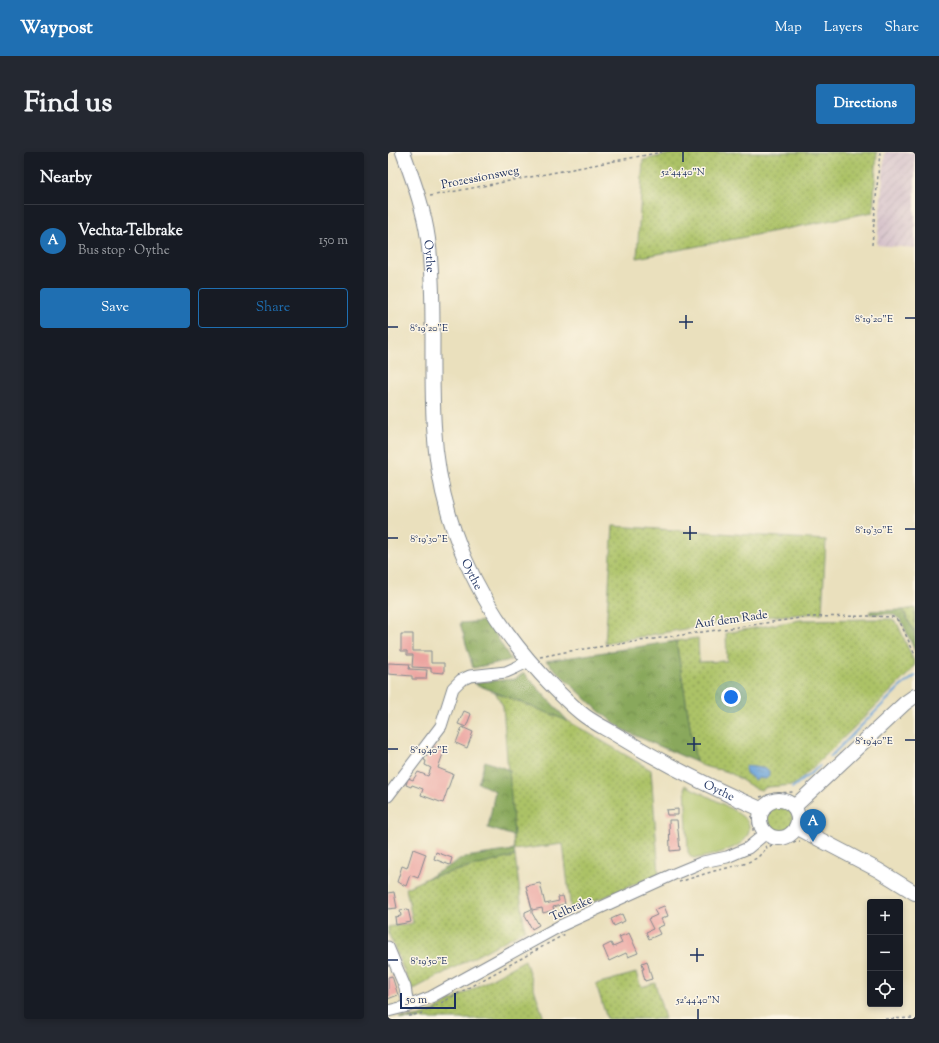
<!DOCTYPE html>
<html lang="en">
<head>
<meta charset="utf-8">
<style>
	body { margin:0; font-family:"Sorts Mill Goudy",serif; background:#242831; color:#f1f3f6 }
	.controls { position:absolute; right:12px; bottom:12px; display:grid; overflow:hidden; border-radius:4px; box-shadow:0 2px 6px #0003 }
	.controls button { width:36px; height:36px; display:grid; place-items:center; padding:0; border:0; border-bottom:1px solid #363941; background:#171b24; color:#f1f3f6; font:20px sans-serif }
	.scale { position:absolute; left:12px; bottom:10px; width:56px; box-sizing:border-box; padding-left:4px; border:2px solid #1b2f5e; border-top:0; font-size:11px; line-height:14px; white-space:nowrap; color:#1b2f5e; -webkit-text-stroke:3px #fcf5e5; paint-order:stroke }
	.you { position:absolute; left:343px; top:545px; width:14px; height:14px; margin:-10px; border:3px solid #fff; border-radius:50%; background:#1a73e8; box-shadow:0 0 0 6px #1a73e833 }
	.badge { display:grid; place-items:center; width:26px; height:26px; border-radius:50%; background:#1f6fb2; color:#fff; font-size:13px; font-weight:700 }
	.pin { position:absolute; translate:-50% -33px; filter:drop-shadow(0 1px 2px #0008) }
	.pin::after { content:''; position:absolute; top:21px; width:14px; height:12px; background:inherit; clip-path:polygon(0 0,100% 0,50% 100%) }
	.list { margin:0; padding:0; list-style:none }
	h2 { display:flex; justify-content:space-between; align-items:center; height:52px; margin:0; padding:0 16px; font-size:17px }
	h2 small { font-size:13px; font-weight:400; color:#9ea1a6 }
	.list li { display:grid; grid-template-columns:26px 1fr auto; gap:12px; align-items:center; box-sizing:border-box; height:72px; padding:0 16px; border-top:1px solid #363941 }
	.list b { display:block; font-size:15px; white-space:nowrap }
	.list p { margin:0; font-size:13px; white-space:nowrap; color:#9ea1a6 }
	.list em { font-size:13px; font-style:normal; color:#9ea1a6 }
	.actions { display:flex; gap:8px; padding:12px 16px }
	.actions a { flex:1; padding:9px 0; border:1px solid #1f6fb2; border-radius:4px; text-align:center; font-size:14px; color:#1f6fb2 }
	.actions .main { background:#1f6fb2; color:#fff }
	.icon { flex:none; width:22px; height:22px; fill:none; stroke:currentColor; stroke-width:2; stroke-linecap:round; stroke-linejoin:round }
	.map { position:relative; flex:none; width:527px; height:867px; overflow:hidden; border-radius:4px }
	header { display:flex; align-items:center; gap:24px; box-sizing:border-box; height:56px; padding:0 20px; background:#1f6fb2; color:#fff }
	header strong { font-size:19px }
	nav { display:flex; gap:22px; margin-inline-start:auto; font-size:14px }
	.intro { display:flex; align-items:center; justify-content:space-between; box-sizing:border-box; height:96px; padding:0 24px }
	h1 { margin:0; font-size:28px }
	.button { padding:10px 18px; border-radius:4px; background:#1f6fb2; color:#fff; font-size:14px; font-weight:700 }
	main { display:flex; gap:24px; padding:0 24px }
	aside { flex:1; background:#171b24; border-radius:4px; box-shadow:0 2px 6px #0003 }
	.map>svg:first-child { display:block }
</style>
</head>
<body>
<header>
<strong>Waypost</strong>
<nav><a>Map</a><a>Layers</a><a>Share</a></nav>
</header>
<div class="intro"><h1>Find us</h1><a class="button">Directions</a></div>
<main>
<aside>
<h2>Nearby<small></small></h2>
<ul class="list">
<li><span class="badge">A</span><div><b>Vechta-Telbrake</b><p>Bus stop · Oythe</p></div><em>150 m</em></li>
</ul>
<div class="actions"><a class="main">Save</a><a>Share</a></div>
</aside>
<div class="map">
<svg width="527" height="867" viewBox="0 0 527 867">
	<defs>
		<pattern id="industrial-furrows" width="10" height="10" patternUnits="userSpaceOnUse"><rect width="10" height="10" fill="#d2bdc8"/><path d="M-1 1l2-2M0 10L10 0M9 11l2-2" fill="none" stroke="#aa9aa6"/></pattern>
		<pattern id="grass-dots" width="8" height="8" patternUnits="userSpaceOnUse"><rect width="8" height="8" fill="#acc266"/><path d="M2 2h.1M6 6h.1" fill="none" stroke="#8b9e57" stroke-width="1.8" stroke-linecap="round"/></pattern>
		<pattern id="forest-crowns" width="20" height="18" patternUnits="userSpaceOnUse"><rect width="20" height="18" fill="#89a85b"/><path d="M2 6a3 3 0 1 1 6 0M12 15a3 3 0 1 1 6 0" fill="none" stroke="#6f894e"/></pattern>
		<pattern id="water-ripples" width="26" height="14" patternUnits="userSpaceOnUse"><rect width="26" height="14" fill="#69a2d8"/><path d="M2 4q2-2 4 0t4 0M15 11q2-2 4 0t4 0" fill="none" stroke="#5684b2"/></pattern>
	</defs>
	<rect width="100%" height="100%" fill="#fcf5e5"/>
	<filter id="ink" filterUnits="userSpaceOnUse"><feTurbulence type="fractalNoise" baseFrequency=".025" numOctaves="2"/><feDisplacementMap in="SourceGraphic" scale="8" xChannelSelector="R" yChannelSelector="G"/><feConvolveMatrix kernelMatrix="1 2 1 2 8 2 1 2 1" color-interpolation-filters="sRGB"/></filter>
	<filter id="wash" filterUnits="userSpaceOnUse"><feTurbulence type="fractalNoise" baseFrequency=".012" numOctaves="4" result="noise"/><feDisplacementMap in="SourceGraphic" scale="16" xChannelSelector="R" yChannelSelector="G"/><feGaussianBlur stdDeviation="0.9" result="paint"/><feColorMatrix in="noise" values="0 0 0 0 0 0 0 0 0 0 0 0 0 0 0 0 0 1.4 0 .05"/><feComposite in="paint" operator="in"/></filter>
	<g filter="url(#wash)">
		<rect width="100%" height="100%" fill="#eae0bd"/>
		<!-- industrial -->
		<path fill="url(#industrial-furrows)" d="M 497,0 L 527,0 L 527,96 L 489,93 Z"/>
		<!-- grass -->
		<g fill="url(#grass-dots)" stroke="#647862" fill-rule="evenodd">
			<path d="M 291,0 L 489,0 L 485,60 L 249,106 L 255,8 Z"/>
			<path d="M 225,374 L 438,388 L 434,461 L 359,466 L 217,491 Z"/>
			<path d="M 527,456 L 527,482 L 515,458 Z"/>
			<path d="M 493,467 L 504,467 L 510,473 L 527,512 L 521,521 L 438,603 L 406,633 L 379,635 L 373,638 C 361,635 351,625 340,620 C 329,616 317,617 308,610 L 288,489 L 310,486 L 311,510 L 339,509 L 338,481 L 412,468 ZM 368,615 L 379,617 L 374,627 L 371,626 L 367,628 L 363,624 Z"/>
			<path d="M 107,540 L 180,569 L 263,618 L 271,722 L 183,759 L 175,692 L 126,698 L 115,554 Z"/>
			<circle cx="392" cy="667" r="13"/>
			<path d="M 127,704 L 137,778 L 24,838 L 0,780 L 0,775 L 25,771 L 18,736 L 39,726 Z"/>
			<path d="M 137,808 L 156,867 L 12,867 L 12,865 C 23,867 32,865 43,860 Z"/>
			<path d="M 248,821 L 253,835 L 267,831 L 277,867 L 219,867 L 208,832 Z"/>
		</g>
		<!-- forest -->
		<g fill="url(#forest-crowns)" stroke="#526c5c">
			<path d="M 515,458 L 527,482 L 527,499 L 513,468 L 504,462 L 481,462 L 482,459 Z"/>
			<path d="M 99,469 L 123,508 L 85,516 L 72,471 Z"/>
			<path d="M 288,489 L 308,610 L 237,579 L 211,559 L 158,509 Z"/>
			<path d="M 136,521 L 180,569 L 87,532 L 91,530 L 127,527 Z"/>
			<path d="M 97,609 L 121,618 L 126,684 L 100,676 L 107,639 L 90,631 Z"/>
			<path d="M 126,698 L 127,704 L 39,726 L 77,705 Z"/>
		</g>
		<!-- garden -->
		<path fill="#acc266" stroke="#647862" d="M 297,633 C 308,639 359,661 361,673 C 362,681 358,689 350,693 C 343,698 315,707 306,706 C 303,706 302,703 300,700 Z"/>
		<!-- water -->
		<path fill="url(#water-ripples)" stroke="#42689b" d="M 359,614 L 379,617 L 381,619 L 381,624 L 378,627 L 371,626 L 367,628 L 358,621 L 357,616 Z"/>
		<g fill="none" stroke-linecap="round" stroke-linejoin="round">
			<!-- stream -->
			<g stroke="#69a2d8" stroke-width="2">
				<path d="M 442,605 L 512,535 L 527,524"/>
				<path d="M 404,636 L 432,614"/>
			</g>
		</g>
		<g id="blocks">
			<!-- building -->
			<g fill="#eca5a1">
				<path d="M 13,482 L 25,482 L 25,499 L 43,499 L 43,511 L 56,511 L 56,521 L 43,520 L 43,516 L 24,515 L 25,503 L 19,503 L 19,499 L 13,499 Z"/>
				<path d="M 0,511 L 22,512 L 21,517 L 39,518 L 38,527 L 24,527 L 24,524 L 0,522 Z"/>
				<path d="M 76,559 L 83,562 L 78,575 L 70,572 Z"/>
				<path d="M 74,575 L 85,580 L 79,596 L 68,591 Z"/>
				<path d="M 46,595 L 56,599 L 50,616 L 65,622 L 55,651 L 33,643 L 35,637 L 24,633 L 23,635 L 18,633 L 20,626 L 25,628 L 30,620 L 40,624 L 43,616 L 37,613 L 38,609 L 36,608 L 40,598 L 44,600 Z"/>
				<path d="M 290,657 L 290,663 L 279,663 L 278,658 Z"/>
				<path d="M 281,668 L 289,668 L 292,698 L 282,699 Z"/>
				<path d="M 25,697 L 38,702 L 30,726 L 22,723 L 18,734 L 9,730 L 14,714 L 19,716 Z"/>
				<path d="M 48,700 L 64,706 L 62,713 L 46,707 Z"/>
				<path d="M 152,731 L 157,752 L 171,749 L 170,745 L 175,744 L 177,752 L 165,755 L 166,758 L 155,761 L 154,756 L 144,758 L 144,761 L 151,773 L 144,777 L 137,764 L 137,760 L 144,757 L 138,734 Z"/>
				<path d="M 6,740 L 9,756 L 0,757 L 0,741 Z"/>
				<path d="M 276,754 L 280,764 L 273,767 L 276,773 L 269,776 L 272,782 L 261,787 L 258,780 L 265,777 L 260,767 L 269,763 L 266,758 Z"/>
				<path d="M 20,757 L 23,770 L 8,773 L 7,765 L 13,764 L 12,758 Z"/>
				<path d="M 234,762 L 237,769 L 226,774 L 223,767 Z"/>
				<path d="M 241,781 L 250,801 L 240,805 L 238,801 L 221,809 L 215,795 L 223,791 L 225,795 L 234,791 L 231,785 Z"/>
				<path d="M 259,809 L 264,827 L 257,829 L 254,817 L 256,817 L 254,811 Z"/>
				<path d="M 4,824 L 10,843 L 0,847 L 0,825 Z"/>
			</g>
		</g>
	</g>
	<g filter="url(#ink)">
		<use href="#blocks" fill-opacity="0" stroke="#82888e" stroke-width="1"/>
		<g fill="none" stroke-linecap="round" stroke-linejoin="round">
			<defs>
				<g id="minor">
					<path d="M 0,644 L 53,574 L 65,536 L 73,528 L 82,524 L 118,520 L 127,516 L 141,509"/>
					<path d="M 0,795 L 17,835 L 20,854"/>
					<path d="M 0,859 L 20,854 L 43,845 L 172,774 L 286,722 L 315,710 L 339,705 L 360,696 L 378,681"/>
				</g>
				<g id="major">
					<path id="s1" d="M 15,0 C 25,28 36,57 40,87 C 48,149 42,212 46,275 C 51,369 89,453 153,522 C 166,536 181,552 197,564 C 208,572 221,578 232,585 C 278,613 326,637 375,658"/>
					<circle cx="391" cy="667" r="19"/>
					<path d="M 406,655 L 517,551 L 527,544"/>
					<path d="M 408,675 L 490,718 L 527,741"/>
				</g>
			</defs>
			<!-- minor casing -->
			<use href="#minor" stroke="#82888e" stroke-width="13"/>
			<!-- major casing -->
			<use href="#major" stroke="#82888e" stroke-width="16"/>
			<!-- path -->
			<g stroke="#82888e" stroke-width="1.5" stroke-dasharray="3 3" stroke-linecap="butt">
				<path d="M 42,44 L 274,0"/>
				<path d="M 484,93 L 492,0"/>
				<path d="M 152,505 L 182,499 L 419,465 L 481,464 L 505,465 L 512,470 L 527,503"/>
				<path d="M 372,645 L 388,641 L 406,640"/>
				<path d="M 419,657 L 421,669"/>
				<path d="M 363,664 L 365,670 L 365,680"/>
				<path d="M 377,694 L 379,696 L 384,693 L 412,689"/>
				<path d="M 291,730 L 326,719 L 356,712 L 369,706 L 379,696"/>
				<path d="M 20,864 L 35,861 L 179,781"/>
				<path d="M 497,867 L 527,866"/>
			</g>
			<!-- minor -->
			<use href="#minor" stroke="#fff" stroke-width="11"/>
			<!-- major -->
			<use href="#major" stroke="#fff" stroke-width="14"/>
		</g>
	</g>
	<!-- ticks -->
	<path fill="none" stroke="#1b2f5e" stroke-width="1.5" d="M 295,0 L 295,10M 298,163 L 298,177M 517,166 L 527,166M 291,170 L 305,170M 0,175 L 10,175M 302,374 L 302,388M 517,377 L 527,377M 295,381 L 309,381M 0,386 L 10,386M 306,585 L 306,599M 517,588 L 527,588M 299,592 L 313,592M 0,597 L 10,597M 309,796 L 309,810M 302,803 L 316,803M 0,808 L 10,808M 310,857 L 310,867"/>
	<g text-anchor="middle" stroke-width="3" stroke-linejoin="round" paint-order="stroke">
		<!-- street labels -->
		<g font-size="12" fill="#1b2f5e" stroke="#fcf5e5">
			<text transform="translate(92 25) rotate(-11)" y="4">Prozessionsweg</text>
			<text dy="4" stroke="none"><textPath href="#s1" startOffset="108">Oythe</textPath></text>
			<text dy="4" stroke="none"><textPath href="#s1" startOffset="432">Oythe</textPath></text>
			<text transform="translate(343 467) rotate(-8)" y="4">Auf dem Rade</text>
			<text dy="4" stroke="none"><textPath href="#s1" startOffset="768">Oythe</textPath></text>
			<text transform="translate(183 756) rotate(-25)" y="4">Telbrake</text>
		</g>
	</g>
	<g font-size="10" text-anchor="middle" fill="#1b2f5e" stroke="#fcf5e5" stroke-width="3" stroke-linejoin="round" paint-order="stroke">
		<text x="295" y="23">52°44'40"N</text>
		<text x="486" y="170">8°19'20"E</text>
		<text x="41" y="179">8°19'20"E</text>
		<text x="486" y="381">8°19'30"E</text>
		<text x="41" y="390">8°19'30"E</text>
		<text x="486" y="592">8°19'40"E</text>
		<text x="41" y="601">8°19'40"E</text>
		<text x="41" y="812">8°19'50"E</text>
		<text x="310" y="851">52°44'40"N</text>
	</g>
</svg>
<div class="controls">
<button>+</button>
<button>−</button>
<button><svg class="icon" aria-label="locate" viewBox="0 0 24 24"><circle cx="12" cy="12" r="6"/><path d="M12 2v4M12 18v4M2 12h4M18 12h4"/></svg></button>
</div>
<div class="scale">50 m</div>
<div class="you"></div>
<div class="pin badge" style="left:425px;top:690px">A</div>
</div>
</main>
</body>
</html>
